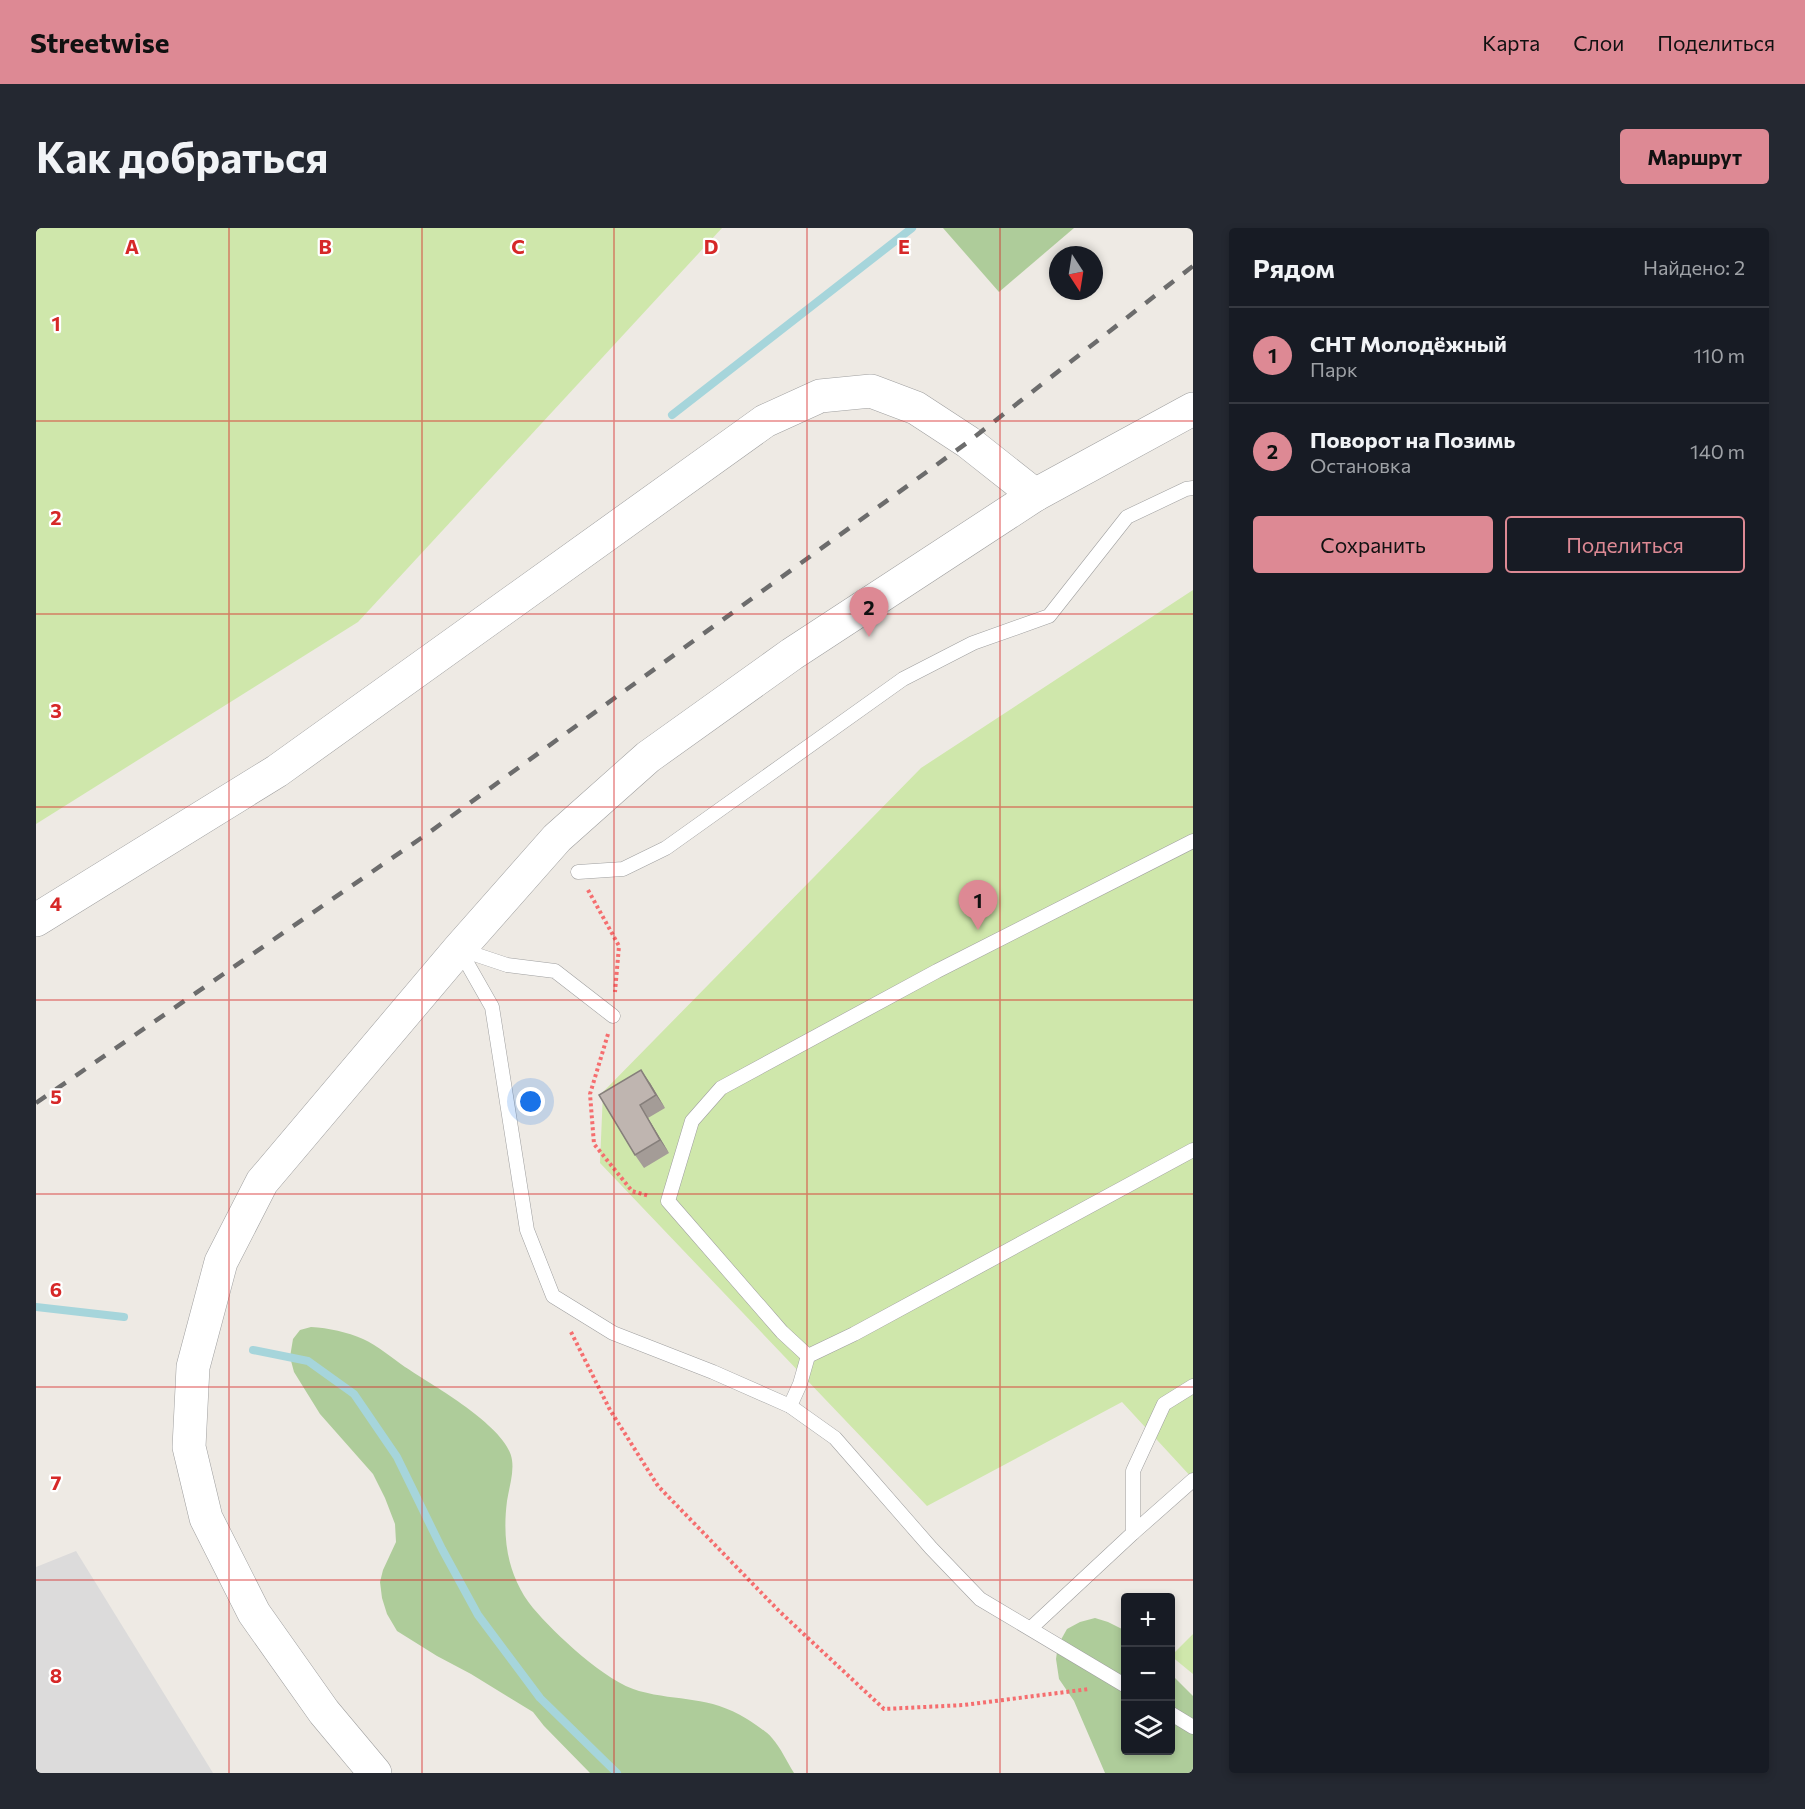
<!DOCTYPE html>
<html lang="ru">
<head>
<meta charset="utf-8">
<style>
	body { margin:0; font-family:Commissioner,sans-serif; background:#242831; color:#f1f3f6 }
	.controls { position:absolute; right:18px; bottom:18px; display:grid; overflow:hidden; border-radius:6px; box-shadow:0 3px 9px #0003 }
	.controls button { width:54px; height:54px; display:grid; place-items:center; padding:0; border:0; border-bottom:2px solid #363941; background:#171b24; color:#f1f3f6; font:30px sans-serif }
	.compass { position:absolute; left:1013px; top:18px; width:54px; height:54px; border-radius:50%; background:#171b24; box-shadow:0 3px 9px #0003; rotate:168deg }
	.you { position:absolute; left:495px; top:874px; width:21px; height:21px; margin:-15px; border:4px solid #fff; border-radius:50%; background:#1a73e8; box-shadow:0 0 0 9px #1a73e833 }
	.badge { display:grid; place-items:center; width:39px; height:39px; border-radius:50%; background:#dd8994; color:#111; font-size:20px; font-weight:700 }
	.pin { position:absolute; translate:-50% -50px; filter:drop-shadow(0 2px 3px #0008) }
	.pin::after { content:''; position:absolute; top:32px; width:21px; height:18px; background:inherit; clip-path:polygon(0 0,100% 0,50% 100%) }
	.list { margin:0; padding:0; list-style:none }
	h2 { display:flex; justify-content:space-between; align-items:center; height:78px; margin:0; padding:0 24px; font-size:26px }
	h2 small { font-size:20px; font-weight:400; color:#9ea1a6 }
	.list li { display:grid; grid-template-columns:39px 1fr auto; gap:18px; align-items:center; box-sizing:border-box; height:96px; padding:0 24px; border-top:2px solid #363941 }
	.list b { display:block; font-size:22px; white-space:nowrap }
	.list p { margin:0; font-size:20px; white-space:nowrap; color:#9ea1a6 }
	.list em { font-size:20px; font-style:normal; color:#9ea1a6 }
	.actions { display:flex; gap:12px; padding:18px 24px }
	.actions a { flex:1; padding:14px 0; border:2px solid #dd8994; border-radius:6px; text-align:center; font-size:21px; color:#dd8994 }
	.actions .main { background:#dd8994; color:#111 }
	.icon { flex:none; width:33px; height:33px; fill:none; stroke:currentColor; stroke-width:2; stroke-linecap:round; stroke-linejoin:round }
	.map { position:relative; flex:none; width:1157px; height:1545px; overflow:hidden; border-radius:6px }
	header { display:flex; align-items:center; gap:36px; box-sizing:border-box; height:84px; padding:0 30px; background:#dd8994; color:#111 }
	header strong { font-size:28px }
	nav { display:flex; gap:33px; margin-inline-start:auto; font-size:21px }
	.intro { display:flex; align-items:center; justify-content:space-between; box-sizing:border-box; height:144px; padding:0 36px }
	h1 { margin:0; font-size:42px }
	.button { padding:15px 27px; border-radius:6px; background:#dd8994; color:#111; font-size:21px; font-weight:700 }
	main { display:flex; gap:36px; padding:0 36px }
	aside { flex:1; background:#171b24; border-radius:6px; box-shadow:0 3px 9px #0003 }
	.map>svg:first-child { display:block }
</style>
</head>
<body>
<header>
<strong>Streetwise</strong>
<nav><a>Карта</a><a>Слои</a><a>Поделиться</a></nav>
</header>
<div class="intro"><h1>Как добраться</h1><a class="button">Маршрут</a></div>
<main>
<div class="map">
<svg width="1157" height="1545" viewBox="0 0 1157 1545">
	<rect width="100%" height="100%" fill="#eeeae4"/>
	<!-- residential -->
	<path fill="#dcdbdb" d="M 40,1323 L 177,1545 L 0,1545 L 0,1339 Z"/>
	<!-- grass -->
	<g fill="#cfe7ab">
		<path d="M 0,0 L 686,0 L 322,394 L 0,596 Z"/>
		<path d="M 1157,362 L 1157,1251 L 1086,1174 L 891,1278 L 564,935 L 567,864 L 885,540 Z"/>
		<path d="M 1157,1406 L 1157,1446 L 1135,1428 Z"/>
	</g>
	<!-- forest -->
	<g fill="#aecc9a">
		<path d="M 907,0 L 1038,0 L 963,64 Z"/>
		<path d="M 275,1099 C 293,1100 311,1104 327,1111 C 342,1118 356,1130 369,1139 C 396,1157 472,1199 476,1232 C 478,1245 473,1260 471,1273 C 466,1312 472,1349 497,1380 C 519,1406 570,1454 603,1463 C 644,1474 672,1467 711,1491 C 720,1497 730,1503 736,1510 C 745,1520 751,1534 758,1545 L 554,1545 L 508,1498 L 497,1484 L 435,1446 L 401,1428 L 361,1403 L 351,1386 L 346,1370 L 344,1354 L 347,1342 L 360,1314 L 359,1296 L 349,1270 L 337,1246 L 284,1186 L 258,1144 L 254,1129 L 257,1111 L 264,1102 Z"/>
		<path d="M 1059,1390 L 1072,1394 L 1090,1403 L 1090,1522 L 1134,1522 L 1135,1446 L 1157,1468 L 1157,1545 L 1069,1545 L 1038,1473 L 1023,1451 L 1020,1431 L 1022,1417 L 1031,1401 L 1044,1394 Z"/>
	</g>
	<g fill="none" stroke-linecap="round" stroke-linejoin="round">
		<!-- stream -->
		<g stroke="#a6d5db" stroke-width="8">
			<path d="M 636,187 L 876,0"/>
			<path d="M 0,1079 L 88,1089"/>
			<path d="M 217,1122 L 272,1133 L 318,1166 L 361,1229 L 406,1321 L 442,1387 L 504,1470 L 581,1545"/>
		</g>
		<defs>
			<g id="service">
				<path d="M 1157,613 L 901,743 L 685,860 L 656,893 L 632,973 L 746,1104 L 772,1128 L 818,1106 L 1157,922"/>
				<path d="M 542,644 L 587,641 L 630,620 L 867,451 L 937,415 L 1013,388 L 1091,289 L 1150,261 L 1157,260"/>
				<path d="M 423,721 L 456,779 L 491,1002 L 517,1068 L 577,1105 L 677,1144 L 754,1178 L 799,1210 L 895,1320 L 944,1371 L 1090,1458"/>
				<path d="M 423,721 L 471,737 L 519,743 L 577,788"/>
				<path d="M 754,1178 L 764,1156 L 772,1128"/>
				<path d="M 1097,1305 L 1157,1252"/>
				<path d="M 995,1400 L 1097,1305 L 1097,1243 L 1128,1176 L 1157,1158"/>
				<path d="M 1134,1485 L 1157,1499"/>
			</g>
			<g id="tertiary">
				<path d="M 0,692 L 241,543 L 729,193 L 784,168 L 835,163 L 880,180 L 932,214 L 999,267"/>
				<path d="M 339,1545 L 288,1484 L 218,1385 L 170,1290 L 153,1219 L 157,1139 L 185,1034 L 226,954 L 423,721 L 521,610 L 612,529 L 756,426 L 999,267 L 1157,181"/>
			</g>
		</defs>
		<!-- service casing -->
		<use href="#service" stroke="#9f9f9f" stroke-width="15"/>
		<!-- tertiary casing -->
		<use href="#tertiary" stroke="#9f9f9f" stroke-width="34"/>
		<!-- path -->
		<g stroke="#f56e6f" stroke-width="4" stroke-dasharray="3 3" stroke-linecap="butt">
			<path d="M 552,662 L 583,718 L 579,764"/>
			<path d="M 572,806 L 554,866 L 558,916 L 596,963 L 613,968"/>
			<path d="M 535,1104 L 574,1182 L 622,1258 L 743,1383 L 848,1481 L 928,1477 L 1053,1461"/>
		</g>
		<!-- service -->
		<use href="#service" stroke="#fff" stroke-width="14"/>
		<!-- tertiary -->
		<use href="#tertiary" stroke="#fff" stroke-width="33"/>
		<!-- rail -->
		<path stroke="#6c6c6c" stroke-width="4.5" stroke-dasharray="12 12" stroke-linecap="butt" d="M 0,875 L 391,606 L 932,214 L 1157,38"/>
	</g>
	<!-- wall -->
	<path fill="#a49c97" d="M 614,855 L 629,880 L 612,890 L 633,925 L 608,940 L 599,927 L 563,867 Z"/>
	<!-- shaded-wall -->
	<g fill="#867f7b">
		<path d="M 605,842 L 614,855 L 629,880 L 620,867 Z"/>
		<path d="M 604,877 L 612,890 L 633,925 L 624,912 Z"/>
	</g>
	<!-- building -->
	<path fill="#bfb5b0" stroke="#867f7b" stroke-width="1.5" d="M 605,842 L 620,867 L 604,877 L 624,912 L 599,927 L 563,867 Z"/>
	<!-- grid -->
	<path fill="none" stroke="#d62828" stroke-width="1.5" stroke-opacity="0.55" d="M 193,0 L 193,1545M 386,0 L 386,1545M 578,0 L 578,1545M 771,0 L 771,1545M 964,0 L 964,1545M 0,193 L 1157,193M 0,386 L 1157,386M 0,579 L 1157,579M 0,772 L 1157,772M 0,966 L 1157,966M 0,1159 L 1157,1159M 0,1352 L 1157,1352"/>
	<g font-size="20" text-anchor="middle" font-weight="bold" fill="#d62828" stroke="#fff" stroke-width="4.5" stroke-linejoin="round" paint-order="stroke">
		<text x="96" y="26">A</text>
		<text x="289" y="26">B</text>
		<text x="482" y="26">C</text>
		<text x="675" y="26">D</text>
		<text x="868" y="26">E</text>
		<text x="20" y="103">1</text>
		<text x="20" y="297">2</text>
		<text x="20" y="490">3</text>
		<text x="20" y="683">4</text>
		<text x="20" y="876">5</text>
		<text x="20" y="1069">6</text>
		<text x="20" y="1262">7</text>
		<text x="20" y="1455">8</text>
	</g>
</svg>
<div class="controls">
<button>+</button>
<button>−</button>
<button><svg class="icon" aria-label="layers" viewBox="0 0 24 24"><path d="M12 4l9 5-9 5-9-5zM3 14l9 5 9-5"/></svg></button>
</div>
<svg class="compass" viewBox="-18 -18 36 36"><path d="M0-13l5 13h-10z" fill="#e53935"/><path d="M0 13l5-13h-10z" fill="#9ea1a6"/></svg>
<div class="you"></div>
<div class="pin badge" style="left:942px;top:702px">1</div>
<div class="pin badge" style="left:833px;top:409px">2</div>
</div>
<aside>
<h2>Рядом<small>Найдено: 2</small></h2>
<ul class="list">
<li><span class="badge">1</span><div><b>СНТ Молодёжный</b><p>Парк</p></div><em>110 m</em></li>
<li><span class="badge">2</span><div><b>Поворот на Позимь</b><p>Остановка</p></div><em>140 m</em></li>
</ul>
<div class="actions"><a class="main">Сохранить</a><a>Поделиться</a></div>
</aside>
</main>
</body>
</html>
